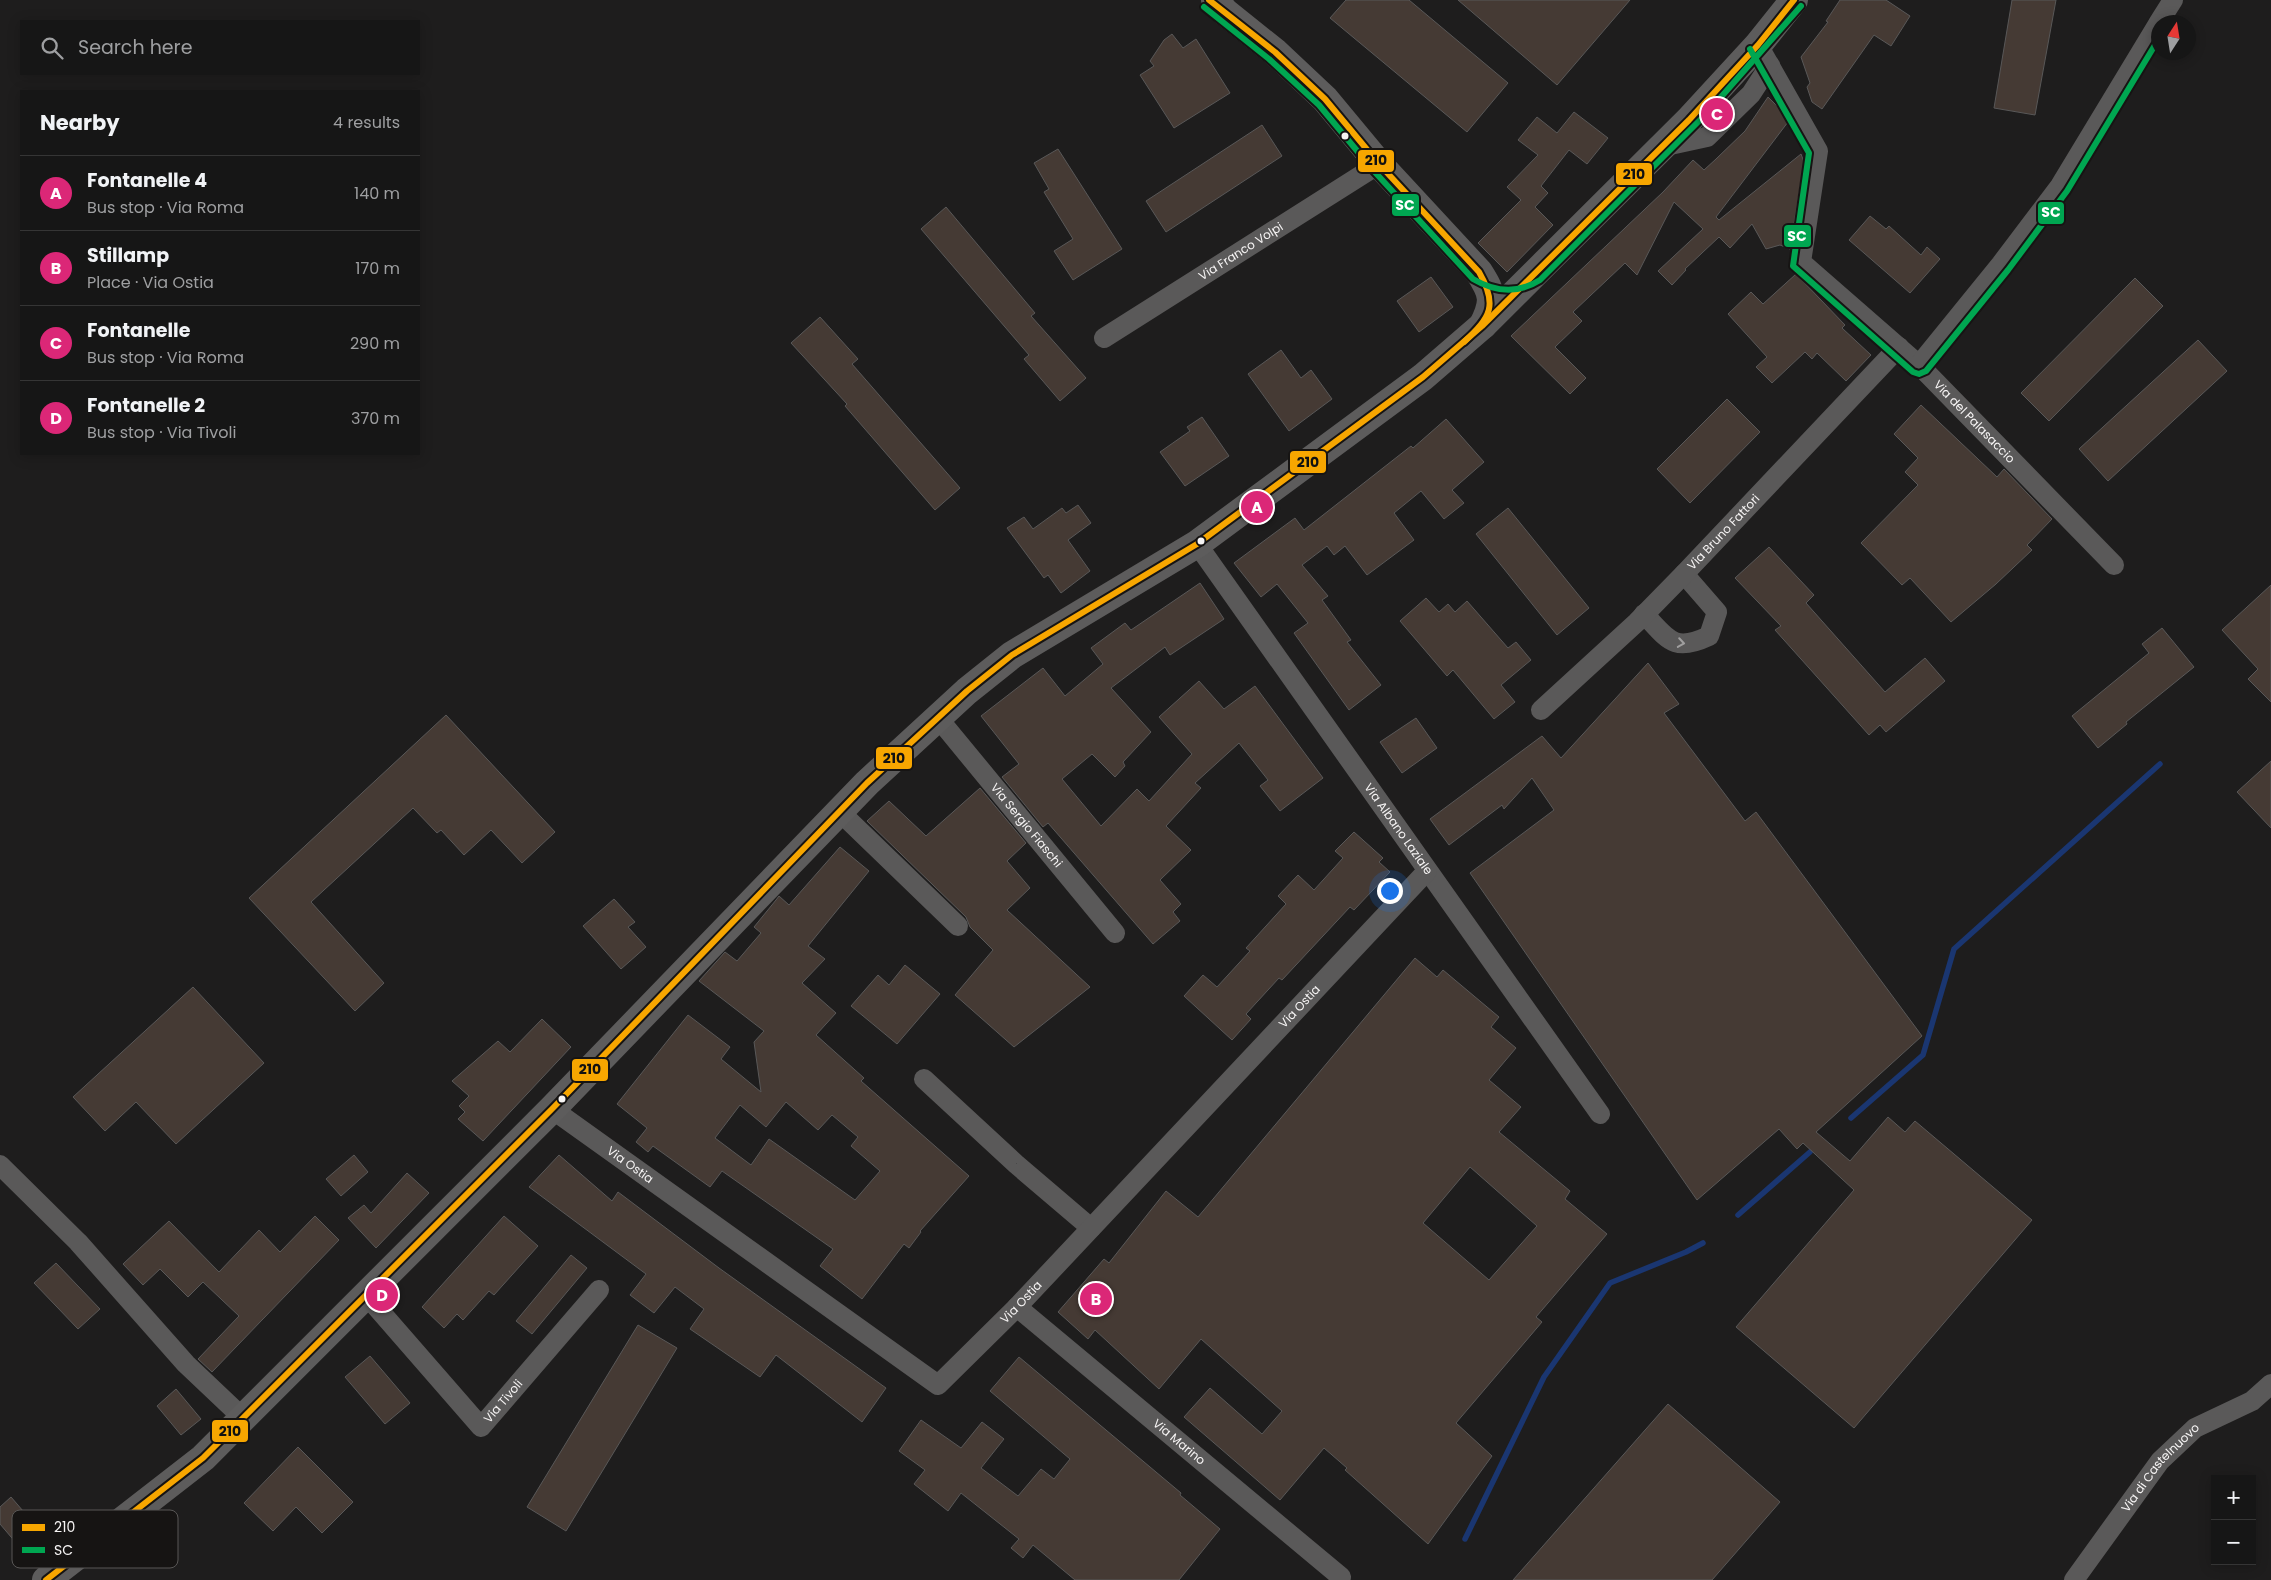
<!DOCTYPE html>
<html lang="en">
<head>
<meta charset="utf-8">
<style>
	body { margin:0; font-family:Poppins,sans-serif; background:#1f1f1f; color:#f1f3f6 }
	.controls { position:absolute; right:15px; bottom:15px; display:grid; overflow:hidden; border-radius:0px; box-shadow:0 2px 12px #0003 }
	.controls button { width:45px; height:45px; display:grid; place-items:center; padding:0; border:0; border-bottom:1px solid #353535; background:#161616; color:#f1f3f6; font:25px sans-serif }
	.compass { position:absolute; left:2151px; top:15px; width:45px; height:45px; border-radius:50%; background:#161616; box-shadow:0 2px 12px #0003; rotate:12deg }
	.you { position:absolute; left:1389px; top:890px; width:18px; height:18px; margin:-12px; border:4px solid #fff; border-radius:50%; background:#1a73e8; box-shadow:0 0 0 8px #1a73e833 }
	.badge { display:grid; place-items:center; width:32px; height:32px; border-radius:50%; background:#db2777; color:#fff; font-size:16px; font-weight:700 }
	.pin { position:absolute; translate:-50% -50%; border:2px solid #fff; box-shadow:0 1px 5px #0006 }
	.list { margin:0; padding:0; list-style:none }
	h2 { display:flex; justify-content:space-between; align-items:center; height:65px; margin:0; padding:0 20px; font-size:21px }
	h2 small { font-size:16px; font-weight:400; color:#9e9fa1 }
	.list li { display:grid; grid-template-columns:32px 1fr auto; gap:15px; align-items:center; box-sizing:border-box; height:75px; padding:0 20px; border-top:1px solid #353535 }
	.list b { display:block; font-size:19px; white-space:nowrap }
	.list p { margin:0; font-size:16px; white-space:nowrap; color:#9e9fa1 }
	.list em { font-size:16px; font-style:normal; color:#9e9fa1 }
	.icon { flex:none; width:28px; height:28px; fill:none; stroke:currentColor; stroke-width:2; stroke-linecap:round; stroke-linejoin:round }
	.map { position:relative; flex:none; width:2271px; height:1580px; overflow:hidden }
	.search { position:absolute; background:#161616; box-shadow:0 2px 12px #0003; left:20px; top:20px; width:400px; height:55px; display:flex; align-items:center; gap:12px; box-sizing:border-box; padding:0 18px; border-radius:0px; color:#9e9fa1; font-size:19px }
	.panel { position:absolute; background:#161616; box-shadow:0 2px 12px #0003; left:20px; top:90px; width:400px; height:365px; border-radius:0px }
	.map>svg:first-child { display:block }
</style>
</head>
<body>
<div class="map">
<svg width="2271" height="1580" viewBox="0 0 2271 1580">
	<rect width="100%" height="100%" fill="#1e1d1d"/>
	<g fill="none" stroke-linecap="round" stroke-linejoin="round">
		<!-- stream -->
		<g stroke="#1a3671" stroke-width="5.5">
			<path d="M 1851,1118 L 1923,1055 L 1954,949 L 2160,764"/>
			<path d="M 1738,1215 L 1810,1152"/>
			<path d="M 1465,1539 L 1544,1377 L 1610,1283 L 1686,1252 L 1703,1243"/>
		</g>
	</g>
	<!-- building -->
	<g fill="#453a34" stroke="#595858" fill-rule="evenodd">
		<path d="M 1346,0 L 1409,0 L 1508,83 L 1467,132 L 1330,18 Z"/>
		<path d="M 1458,0 L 1630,0 L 1557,85 Z"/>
		<path d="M 1840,0 L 1886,0 L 1910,16 L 1891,46 L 1874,35 L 1822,109 L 1812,102 L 1807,87 L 1810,83 L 1801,57 L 1828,22 L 1826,21 Z"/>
		<path d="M 2012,0 L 2056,0 L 2035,115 L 1994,108 Z"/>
		<path d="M 1172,34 L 1183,48 L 1196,39 L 1230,93 L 1174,128 L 1140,75 L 1154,66 L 1150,61 L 1164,40 Z"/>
		<path d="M 1768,97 L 1780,109 L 1788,122 L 1716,217 L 1719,220 L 1801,154 L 1804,162 L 1790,249 L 1780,245 L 1766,249 L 1752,224 L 1730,248 L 1719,237 L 1685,269 L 1686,270 L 1672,285 L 1658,271 L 1703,229 L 1674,202 L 1637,275 L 1625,263 L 1573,312 L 1582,321 L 1555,347 L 1586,378 L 1570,394 L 1511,336 L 1663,192 L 1693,160 L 1704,170 L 1716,159 L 1745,131 Z"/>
		<path d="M 1574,112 L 1608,138 L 1587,164 L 1569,150 L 1541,186 L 1548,193 L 1535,207 L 1553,225 L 1507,272 L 1478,243 L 1521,200 L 1507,187 L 1538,155 L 1518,140 L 1537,117 L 1557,133 Z"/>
		<path d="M 1262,125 L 1282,156 L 1166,232 L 1146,201 Z"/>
		<path d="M 1058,149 L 1122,249 L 1073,280 L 1054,251 L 1073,239 L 1044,192 L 1049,189 L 1034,163 Z"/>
		<path d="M 946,207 L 1035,313 L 1031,316 L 1086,378 L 1060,401 L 1024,359 L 1029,355 L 921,229 Z"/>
		<path d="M 1870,216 L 1886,229 L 1889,226 L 1921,255 L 1927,247 L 1940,259 L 1910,293 L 1849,240 Z"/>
		<path d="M 1796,274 L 1845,325 L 1842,328 L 1871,355 L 1846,381 L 1817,353 L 1812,359 L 1805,352 L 1772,383 L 1756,367 L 1767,357 L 1728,314 L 1751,292 L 1763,304 Z"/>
		<path d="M 1431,277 L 1453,307 L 1419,332 L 1397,301 Z"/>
		<path d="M 2135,278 L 2163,306 L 2049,421 L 2021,393 Z"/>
		<path d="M 820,317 L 858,359 L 852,364 L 960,488 L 935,510 L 845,406 L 847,404 L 791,343 Z"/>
		<path d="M 2198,340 L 2227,371 L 2108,481 L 2079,449 Z"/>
		<path d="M 1281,350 L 1301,378 L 1311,370 L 1332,399 L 1289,431 L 1248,374 Z"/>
		<path d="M 1727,399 L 1760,432 L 1690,503 L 1657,469 Z"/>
		<path d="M 1921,405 L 1997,477 L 2004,469 L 2052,519 L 2027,545 L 2032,550 L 1996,584 L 1951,622 L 1910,578 L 1902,585 L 1861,543 L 1918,485 L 1905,472 L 1918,458 L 1894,434 Z"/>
		<path d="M 1202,417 L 1229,456 L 1185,486 L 1160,452 L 1190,431 L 1187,427 Z"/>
		<path d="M 1446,419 L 1484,462 L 1452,490 L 1464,503 L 1444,519 L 1421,491 L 1394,513 L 1414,540 L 1367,575 L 1345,546 L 1334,555 L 1327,546 L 1302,565 L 1328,596 L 1322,600 L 1351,640 L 1347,642 L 1381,685 L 1349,710 L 1294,633 L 1308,623 L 1277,584 L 1261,597 L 1234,563 L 1295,518 L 1304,530 L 1411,446 L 1413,448 Z"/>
		<path d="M 1078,505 L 1091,523 L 1068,540 L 1090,571 L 1061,593 L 1048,575 L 1044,578 L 1007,528 L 1024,517 L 1033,529 L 1062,508 L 1066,513 Z"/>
		<path d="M 1508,508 L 1589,608 L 1557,635 L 1476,534 Z"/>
		<path d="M 1769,547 L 1814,595 L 1806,603 L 1885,692 L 1925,658 L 1945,681 L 1886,732 L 1880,725 L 1869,735 L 1775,630 L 1781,626 L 1735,578 Z"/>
		<path d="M 1200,583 L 1224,619 L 1170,655 L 1165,647 L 1111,688 L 1151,732 L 1123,762 L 1125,766 L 1115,777 L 1092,754 L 1062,779 L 1101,826 L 1137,789 L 1149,801 L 1192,754 L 1159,717 L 1199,681 L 1224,709 L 1255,686 L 1323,778 L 1280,811 L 1260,786 L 1268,780 L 1239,743 L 1195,783 L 1201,788 L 1166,826 L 1191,850 L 1160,880 L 1181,904 L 1173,912 L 1180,921 L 1153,944 L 1048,823 L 1043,827 L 1002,777 L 1019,764 L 981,716 L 1043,668 L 1065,696 L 1103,664 L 1091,648 L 1125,623 L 1131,630 Z"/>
		<path d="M 2271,585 L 2271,702 L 2248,679 L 2258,669 L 2222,630 Z"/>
		<path d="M 1426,598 L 1439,612 L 1448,604 L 1455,612 L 1467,601 L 1508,648 L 1516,642 L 1531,660 L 1501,685 L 1515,702 L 1494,719 L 1453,670 L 1447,676 L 1400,621 Z"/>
		<path d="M 2162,628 L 2194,667 L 2126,722 L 2127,724 L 2098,748 L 2072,716 L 2149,653 L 2142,644 Z"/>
		<path d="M 1648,663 L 1679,704 L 1664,713 L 1745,821 L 1756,812 L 1922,1036 L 1816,1132 L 1850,1161 L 1888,1117 L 1905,1132 L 1915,1121 L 2032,1220 L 1854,1428 L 1736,1327 L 1854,1190 L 1803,1143 L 1797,1149 L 1779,1129 L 1697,1200 L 1470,873 L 1554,810 L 1532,778 L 1504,809 L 1502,805 L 1449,845 L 1430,819 L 1542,736 L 1561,758 Z"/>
		<path d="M 446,715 L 555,832 L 522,863 L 491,830 L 464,855 L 441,830 L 437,833 L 413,808 L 311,902 L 384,983 L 355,1011 L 249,898 Z"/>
		<path d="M 1416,718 L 1437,748 L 1402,773 L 1380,742 Z"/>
		<path d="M 2271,761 L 2271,828 L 2237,792 Z"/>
		<path d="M 980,788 L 1026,843 L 1007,861 L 1030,888 L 1007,910 L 1090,987 L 1014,1047 L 955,995 L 993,950 L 970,927 L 966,917 L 867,821 L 889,801 L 926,836 Z"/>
		<path d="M 1354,832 L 1383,858 L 1379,862 L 1390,872 L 1354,910 L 1350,907 L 1282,980 L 1279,978 L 1246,1014 L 1251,1019 L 1232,1040 L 1184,996 L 1203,975 L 1217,987 L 1250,951 L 1246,948 L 1286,904 L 1278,896 L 1298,875 L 1314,890 L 1343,858 L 1335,851 Z"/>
		<path d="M 840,847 L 869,871 L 808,946 L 825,959 L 802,983 L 836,1013 L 816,1035 L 864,1078 L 861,1081 L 969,1176 L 920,1231 L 921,1232 L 909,1248 L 904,1244 L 862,1299 L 820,1266 L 833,1249 L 722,1171 L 710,1187 L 653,1146 L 648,1152 L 636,1142 L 647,1128 L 617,1104 L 688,1015 L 730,1047 L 721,1059 L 761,1092 L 754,1042 L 764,1031 L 699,981 L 725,952 L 737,961 L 761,933 L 754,927 L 776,900 L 779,896 L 789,905 ZM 786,1102 L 818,1130 L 832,1115 L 858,1137 L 851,1146 L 880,1171 L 855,1200 L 769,1139 L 751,1165 L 715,1138 L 740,1105 L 766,1127 Z"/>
		<path d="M 614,899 L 635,922 L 628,927 L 646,947 L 621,969 L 583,926 Z"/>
		<path d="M 1415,958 L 1437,977 L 1443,970 L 1499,1017 L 1491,1027 L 1516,1048 L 1489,1080 L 1521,1107 L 1499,1132 L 1570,1191 L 1565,1199 L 1607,1234 L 1536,1317 L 1542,1322 L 1456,1423 L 1492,1456 L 1428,1544 L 1345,1470 L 1347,1468 L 1324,1448 L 1280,1500 L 1184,1417 L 1210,1388 L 1262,1434 L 1282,1411 L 1201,1339 L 1159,1389 L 1095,1330 L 1088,1339 L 1058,1312 L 1104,1259 L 1109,1263 L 1166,1191 L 1198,1217 ZM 1470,1167 L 1537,1226 L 1489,1280 L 1423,1223 Z"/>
		<path d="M 905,965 L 940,994 L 897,1044 L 851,1006 L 878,975 L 889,985 Z"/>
		<path d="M 193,987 L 264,1063 L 176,1144 L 136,1102 L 105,1131 L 73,1097 Z"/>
		<path d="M 542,1019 L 571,1047 L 483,1141 L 458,1119 L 465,1112 L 459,1106 L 469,1096 L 452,1081 L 498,1041 L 510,1052 Z"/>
		<path d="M 354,1155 L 368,1172 L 341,1196 L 326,1179 Z"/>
		<path d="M 559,1155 L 612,1201 L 618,1192 L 719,1268 L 886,1388 L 862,1422 L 776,1355 L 760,1377 L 690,1329 L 704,1309 L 675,1287 L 654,1313 L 630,1295 L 646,1274 L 529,1187 Z"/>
		<path d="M 407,1173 L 429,1193 L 376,1248 L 348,1218 L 364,1205 L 371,1213 Z"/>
		<path d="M 315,1216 L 339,1240 L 212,1372 L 198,1359 L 239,1316 L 203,1282 L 188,1297 L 160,1269 L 143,1285 L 123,1264 L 169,1221 L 219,1272 L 259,1230 L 280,1252 Z"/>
		<path d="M 504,1216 L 538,1246 L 494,1295 L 489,1291 L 463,1320 L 457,1314 L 444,1328 L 422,1307 Z"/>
		<path d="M 571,1255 L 587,1268 L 532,1334 L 516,1321 Z"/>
		<path d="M 56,1263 L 100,1309 L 78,1329 L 34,1283 Z"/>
		<path d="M 638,1325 L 677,1348 L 566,1531 L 527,1507 Z"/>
		<path d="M 370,1356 L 410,1403 L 385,1424 L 345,1377 Z"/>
		<path d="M 1019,1357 L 1181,1493 L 1180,1495 L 1220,1529 L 1179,1580 L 1075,1580 L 1033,1545 L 1023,1558 L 1011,1548 L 1019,1539 L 961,1493 L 948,1511 L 914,1484 L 925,1470 L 899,1451 L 921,1420 L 961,1448 L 982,1422 L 1004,1439 L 981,1468 L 1018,1496 L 1041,1469 L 1054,1479 L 1070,1459 L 990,1391 Z"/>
		<path d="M 176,1389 L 201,1419 L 181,1435 L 157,1406 Z"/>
		<path d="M 1668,1404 L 1780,1502 L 1712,1580 L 1513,1580 Z"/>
		<path d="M 298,1447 L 353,1502 L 322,1533 L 296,1507 L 273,1531 L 244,1503 Z"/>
		<path d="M 11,1497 L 54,1547 L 34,1564 L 0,1524 L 0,1507 Z"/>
	</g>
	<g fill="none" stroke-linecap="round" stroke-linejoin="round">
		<!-- minor -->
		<g stroke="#5a5959" stroke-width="20">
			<path d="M 2159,22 L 2173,0"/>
			<path id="s1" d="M 1758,45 L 1818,151 L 1801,262 L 1919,365 L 2114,565"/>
			<path d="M 1661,147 L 1707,137 L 1751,94 L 1770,65"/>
			<path id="s2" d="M 1104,338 L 1379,164"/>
			<path d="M 1919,365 L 2001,264 L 2060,186 L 2158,24"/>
			<path id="s3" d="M 1197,544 L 1600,1114"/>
			<path d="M 1644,614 C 1668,639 1673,653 1709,636 L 1717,612 L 1684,574"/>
			<path id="s4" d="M 1541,710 L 1637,622 L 1684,574 L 1899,347"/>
			<path id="s5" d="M 938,718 L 1115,933"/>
			<path d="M 839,811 L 958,926"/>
			<path d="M 924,1079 L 1016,1164 L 1091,1228"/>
			<path id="s6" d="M 552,1109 L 938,1385 L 1017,1307 L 1427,871"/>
			<path d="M 0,1165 L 78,1242 L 186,1364 L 243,1418"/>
			<path id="s7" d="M 366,1295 L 481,1427 L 599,1290"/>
			<path id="s8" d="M 1017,1307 L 1341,1577"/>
			<path id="s9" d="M 2074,1580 L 2160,1461 L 2195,1428 L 2252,1401 L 2271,1384"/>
		</g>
		<!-- secondary -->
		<g stroke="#5d5c5c" stroke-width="28">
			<path d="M 1215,0 L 1225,12 L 1275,52 L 1325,99 L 1379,164 L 1479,272 C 1493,294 1495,301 1483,325"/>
			<path d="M 46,1580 L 203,1458 L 552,1109 L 867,783 L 967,691 L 1012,655 L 1197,544 L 1423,377 L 1482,326 L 1689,120 L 1758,45 L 1794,0"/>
		</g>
		<defs>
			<g id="bus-1">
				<path d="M 1209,0 L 1275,52 L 1325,99 L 1379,164 L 1479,272 C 1498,305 1491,317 1464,342"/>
				<path d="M 46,1580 L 203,1458 L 552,1109 L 867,783 L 967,691 L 1012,655 L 1197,544 L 1423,377 L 1482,326 L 1689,120 L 1758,45 L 1794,0"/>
			</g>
			<g id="bus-2">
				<path d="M 1204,7 L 1269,59 L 1319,105 L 1373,170 L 1473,279 C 1495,292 1518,294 1540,280 L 1707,113 L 1801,6"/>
				<path d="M 1750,49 L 1809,153 L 1793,266 L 1913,372 L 1919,374 L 1926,371 L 2008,270 L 2067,191 L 2158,40"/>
			</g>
		</defs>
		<!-- bus-1 casing -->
		<use href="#bus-1" stroke="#161413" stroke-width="10"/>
		<!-- bus-2 casing -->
		<use href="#bus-2" stroke="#161413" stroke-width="10"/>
		<!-- bus-1 -->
		<use href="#bus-1" stroke="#f7a600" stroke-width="6"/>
		<!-- bus-2 -->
		<use href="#bus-2" stroke="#00a651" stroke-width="6"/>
	</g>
	<!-- one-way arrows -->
	<defs><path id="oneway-chevron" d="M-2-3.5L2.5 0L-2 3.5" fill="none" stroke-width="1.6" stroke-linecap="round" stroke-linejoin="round" transform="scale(1.25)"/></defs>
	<use stroke="#a09f9f" href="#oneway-chevron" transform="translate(1681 643) rotate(9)"/>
	<!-- markers -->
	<g fill="#f6f4f4" stroke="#161413" stroke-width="2">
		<circle cx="1345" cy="136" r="4.5"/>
		<circle cx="1201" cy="541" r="4.5"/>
		<circle cx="562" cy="1099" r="4.5"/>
	</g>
	<g text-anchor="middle" stroke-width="5" stroke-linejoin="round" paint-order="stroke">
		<!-- street labels -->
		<g font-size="12" fill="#f6f4f4" stroke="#161413">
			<text dy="4" stroke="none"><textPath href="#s2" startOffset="162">Via Franco Volpi</textPath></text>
			<text dy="4" stroke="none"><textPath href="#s1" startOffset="470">Via del Palasaccio</textPath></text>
			<text dy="4" stroke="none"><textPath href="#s4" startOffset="255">Via Bruno Fattori</textPath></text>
			<text dy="4" stroke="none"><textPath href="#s5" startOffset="139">Via Sergio Fiaschi</textPath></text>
			<text dy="4" stroke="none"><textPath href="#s3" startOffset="349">Via Albano Laziale</textPath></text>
			<text dy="4" stroke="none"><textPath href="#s6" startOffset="998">Via Ostia</textPath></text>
			<text dy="4" stroke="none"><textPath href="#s6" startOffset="96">Via Ostia</textPath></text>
			<text dy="4" stroke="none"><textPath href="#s6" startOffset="592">Via Ostia</textPath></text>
			<text dy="4" stroke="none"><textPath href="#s7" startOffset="209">Via Tivoli</textPath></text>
			<text dy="4" stroke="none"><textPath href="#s8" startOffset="211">Via Marino</textPath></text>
			<text dy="4" stroke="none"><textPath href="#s9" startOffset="142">Via di Castelnuovo</textPath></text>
		</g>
	</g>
	<!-- legend -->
	<rect x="12" y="1510" width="166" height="58" rx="8" fill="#161413" stroke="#595756" stroke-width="1"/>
	<rect x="22" y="1524" width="23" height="7" fill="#f7a600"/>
	<rect x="22" y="1547" width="23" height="6" fill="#00a651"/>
	<g font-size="14" fill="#f6f4f4">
		<text x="54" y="1532">210</text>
		<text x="54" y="1555">SC</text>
	</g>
	<g stroke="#161413" stroke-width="2">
		<rect x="1357" y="149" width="38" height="24" rx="5" fill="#f7a600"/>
		<rect x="1615" y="162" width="38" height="24" rx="5" fill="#f7a600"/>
		<rect x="1391" y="193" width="29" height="24" rx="5" fill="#00a651"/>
		<rect x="2037" y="201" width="28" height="24" rx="5" fill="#00a651"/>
		<rect x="1783" y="224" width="29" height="24" rx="5" fill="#00a651"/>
		<rect x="1289" y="450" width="38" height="24" rx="5" fill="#f7a600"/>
		<rect x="875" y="746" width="38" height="24" rx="5" fill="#f7a600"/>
		<rect x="571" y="1058" width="38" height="24" rx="5" fill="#f7a600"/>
		<rect x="211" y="1419" width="38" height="24" rx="5" fill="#f7a600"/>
	</g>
	<g font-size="14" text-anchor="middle" font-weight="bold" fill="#fff">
		<text x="1405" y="210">SC</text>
		<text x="2051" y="217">SC</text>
		<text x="1797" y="241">SC</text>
	</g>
	<g font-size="14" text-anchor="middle" font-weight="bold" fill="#111">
		<text x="1376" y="165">210</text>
		<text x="1634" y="179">210</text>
		<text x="1308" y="467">210</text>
		<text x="894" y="763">210</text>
		<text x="590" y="1074">210</text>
		<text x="230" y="1436">210</text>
	</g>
</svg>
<div class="controls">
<button>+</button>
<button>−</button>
</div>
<svg class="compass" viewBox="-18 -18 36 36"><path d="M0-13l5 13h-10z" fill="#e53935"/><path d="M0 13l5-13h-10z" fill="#9e9fa1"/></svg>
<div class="you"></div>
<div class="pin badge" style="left:1257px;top:507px">A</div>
<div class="pin badge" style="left:1096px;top:1299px">B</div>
<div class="pin badge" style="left:1717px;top:114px">C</div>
<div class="pin badge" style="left:382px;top:1295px">D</div>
<div class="search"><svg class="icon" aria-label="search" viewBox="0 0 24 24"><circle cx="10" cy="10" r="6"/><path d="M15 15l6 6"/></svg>Search here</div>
<section class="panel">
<h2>Nearby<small>4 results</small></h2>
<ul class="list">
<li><span class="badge">A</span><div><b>Fontanelle 4</b><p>Bus stop · Via Roma</p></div><em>140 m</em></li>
<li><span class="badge">B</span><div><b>Stillamp</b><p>Place · Via Ostia</p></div><em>170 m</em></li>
<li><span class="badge">C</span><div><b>Fontanelle</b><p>Bus stop · Via Roma</p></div><em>290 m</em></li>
<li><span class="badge">D</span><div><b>Fontanelle 2</b><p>Bus stop · Via Tivoli</p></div><em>370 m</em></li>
</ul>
</section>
</div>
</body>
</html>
